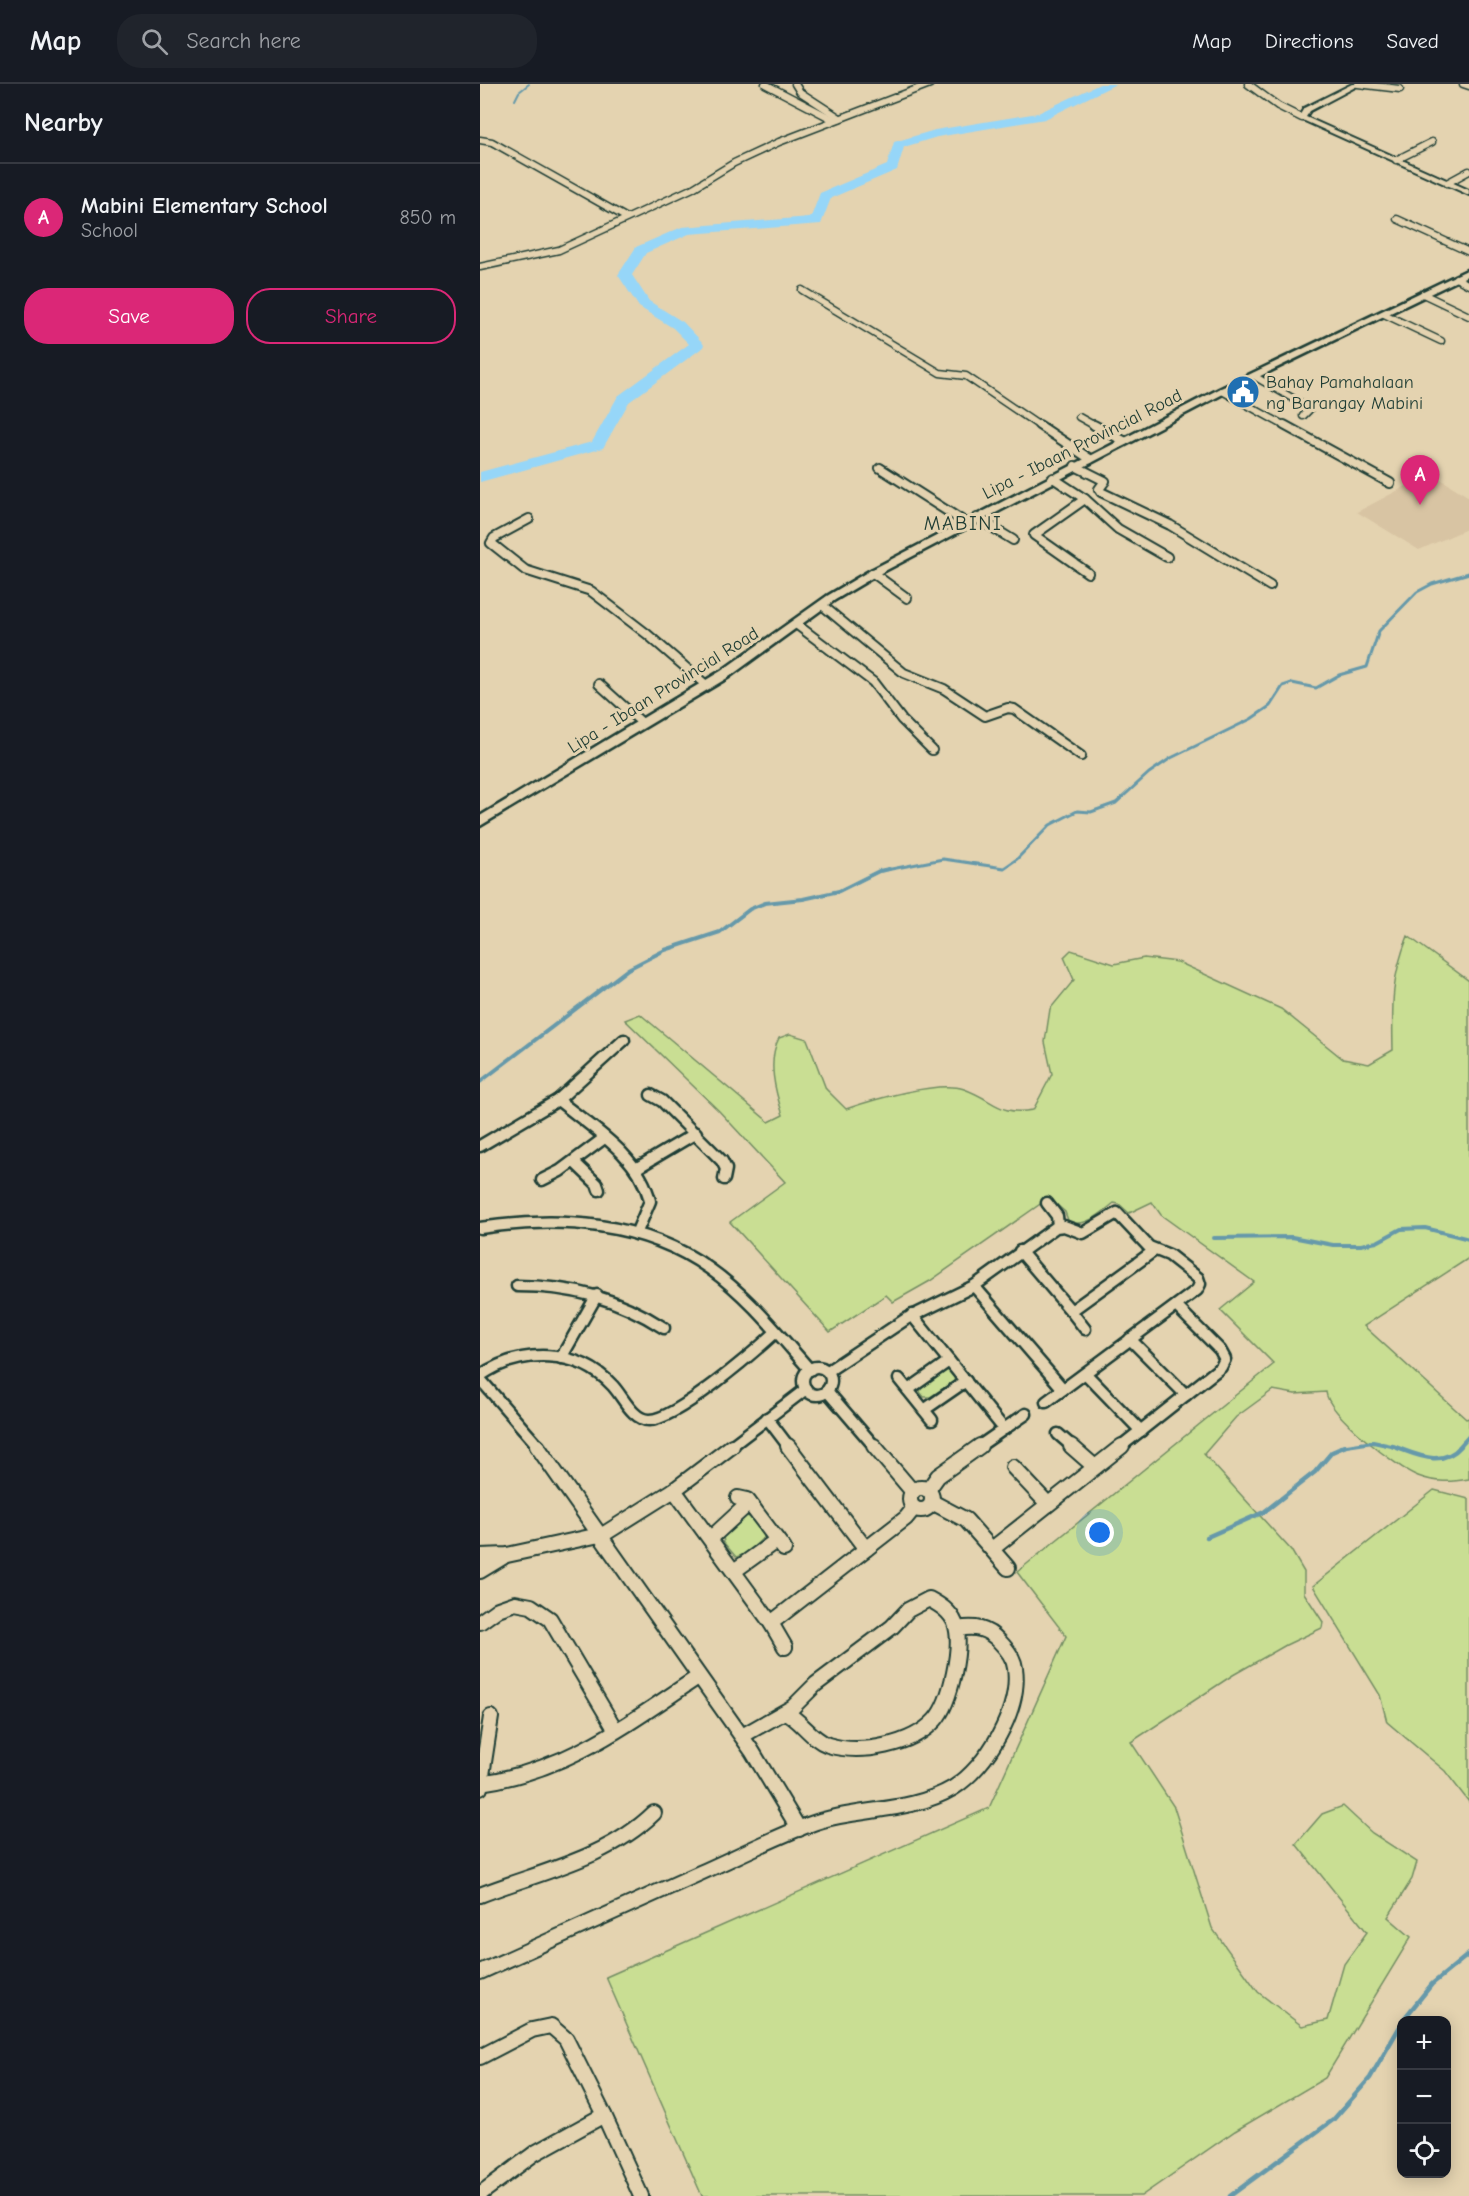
<!DOCTYPE html>
<html lang="en">
<head>
<meta charset="utf-8">
<style>
	body { margin:0; font-family:"Comic Neue",sans-serif; background:#20242c; color:#f1f3f6 }
	.controls { position:absolute; right:18px; bottom:18px; display:grid; overflow:hidden; border-radius:12px; box-shadow:0 3px 15px #0003 }
	.controls button { width:54px; height:54px; display:grid; place-items:center; padding:0; border:0; border-bottom:2px solid #363941; background:#171b24; color:#f1f3f6; font:30px sans-serif }
	.you { position:absolute; left:620px; top:1449px; width:21px; height:21px; margin:-15px; border:4px solid #fff; border-radius:50%; background:#1a73e8; box-shadow:0 0 0 9px #1a73e833 }
	.badge { display:grid; place-items:center; width:39px; height:39px; border-radius:50%; background:#db2777; color:#fff; font-size:20px; font-weight:700 }
	.pin { position:absolute; translate:-50% -50px; filter:drop-shadow(0 2px 3px #0008) }
	.pin::after { content:''; position:absolute; top:32px; width:21px; height:18px; background:inherit; clip-path:polygon(0 0,100% 0,50% 100%) }
	.list { margin:0; padding:0; list-style:none }
	h2 { display:flex; justify-content:space-between; align-items:center; height:78px; margin:0; padding:0 24px; font-size:26px }
	h2 small { font-size:20px; font-weight:400; color:#9ea1a6 }
	.list li { display:grid; grid-template-columns:39px 1fr auto; gap:18px; align-items:center; box-sizing:border-box; height:108px; padding:0 24px; border-top:2px solid #363941 }
	.list b { display:block; font-size:22px; white-space:nowrap }
	.list p { margin:0; font-size:20px; white-space:nowrap; color:#9ea1a6 }
	.list em { font-size:20px; font-style:normal; color:#9ea1a6 }
	.actions { display:flex; gap:12px; padding:18px 24px }
	.actions a { flex:1; padding:14px 0; border:2px solid #db2777; border-radius:24px; text-align:center; font-size:21px; color:#db2777 }
	.actions .main { background:#db2777; color:#fff }
	.icon { flex:none; width:33px; height:33px; fill:none; stroke:currentColor; stroke-width:2; stroke-linecap:round; stroke-linejoin:round }
	.map { position:relative; flex:none; width:989px; height:2112px; overflow:hidden }
	header { display:flex; align-items:center; gap:36px; box-sizing:border-box; height:84px; padding:0 30px; background:#171b24; border-bottom:2px solid #363941 }
	header strong { font-size:28px }
	nav { display:flex; gap:33px; margin-inline-start:auto; font-size:21px }
	.search { width:420px; height:54px; background:#20242c; display:flex; align-items:center; gap:15px; box-sizing:border-box; padding:0 21px; border-radius:24px; color:#9ea1a6; font-size:22px }
	main { display:flex }
	aside { flex:1; background:#171b24 }
	.map>svg:first-child { display:block }
</style>
</head>
<body>
<header>
<strong>Map</strong>
<div class="search"><svg class="icon" aria-label="search" viewBox="0 0 24 24"><circle cx="10" cy="10" r="6"/><path d="M15 15l6 6"/></svg>Search here</div>
<nav><a>Map</a><a>Directions</a><a>Saved</a></nav>
</header>
<main>
<aside>
<h2>Nearby<small></small></h2>
<ul class="list">
<li><span class="badge">A</span><div><b>Mabini Elementary School</b><p>School</p></div><em>850 m</em></li>
</ul>
<div class="actions"><a class="main">Save</a><a>Share</a></div>
</aside>
<div class="map">
<svg width="989" height="2112" viewBox="0 0 989 2112">
	<rect width="100%" height="100%" fill="#e4d3b0"/>
	<filter id="ink" filterUnits="userSpaceOnUse"><feTurbulence type="fractalNoise" baseFrequency=".0167" numOctaves="2"/><feDisplacementMap in="SourceGraphic" scale="12" xChannelSelector="R" yChannelSelector="G"/><feConvolveMatrix kernelMatrix="1 2 1 2 8 2 1 2 1" color-interpolation-filters="sRGB"/></filter>
	<g filter="url(#ink)">
		<!-- built -->
		<path fill="#d8c4a3" d="M 951,389 L 989,413 L 989,444 L 939,466 L 877,428 Z"/>
		<!-- green -->
		<g fill="#c9de93" stroke="#748e64" stroke-width="1.5">
			<path d="M 928,852 L 989,897 L 989,1174 L 884,1242 L 986,1335 L 989,1334 L 989,1395 C 971,1398 956,1399 938,1392 C 917,1384 848,1330 846,1308 L 815,1310 L 793,1306 L 756,1333 L 724,1370 L 811,1466 L 824,1488 L 824,1509 L 843,1538 L 842,1544 L 806,1561 L 753,1591 L 651,1658 L 694,1723 L 732,1844 L 778,1908 L 822,1942 L 848,1936 L 864,1880 L 887,1848 L 816,1760 L 842,1730 L 863,1722 L 892,1749 L 937,1778 L 932,1795 L 908,1833 L 931,1853 L 845,1994 L 755,2047 L 661,2112 L 222,2112 L 126,1893 L 509,1724 L 586,1552 L 537,1488 L 794,1280 L 740,1226 L 774,1198 L 681,1131 L 672,1118 L 649,1129 L 639,1120 L 634,1119 C 620,1130 608,1142 589,1139 L 585,1128 L 569,1114 L 450,1197 L 413,1218 L 406,1211 L 350,1248 L 250,1138 L 305,1098 L 239,1027 L 145,936 L 160,930 L 289,1038 L 303,1031 C 295,1007 287,977 299,954 L 310,950 L 327,955 L 346,1005 L 366,1025 C 392,1016 459,996 484,1005 C 515,1016 518,1032 553,1026 L 572,990 L 565,958 L 570,925 L 594,896 L 584,873 L 591,866 L 634,880 L 664,874 L 698,878 L 801,925 L 863,975 L 889,980 L 913,966 C 912,921 911,894 928,852 Z"/>
			<path d="M 465,1286 L 471,1287 L 475,1292 L 474,1297 L 450,1313 L 444,1313 L 440,1308 L 442,1302 Z"/>
			<path d="M 954,1406 L 989,1415 L 989,1718 L 965,1687 L 907,1638 L 900,1611 L 833,1502 Z"/>
			<path d="M 266,1432 C 274,1433 284,1445 284,1453 L 266,1470 L 256,1473 L 244,1459 L 243,1452 Z"/>
		</g>
		<g fill="none" stroke-linecap="round" stroke-linejoin="round">
			<!-- stream-far3 -->
			<path stroke="#69a" stroke-width="2" d="M 35,16 L 39,8 L 49,0"/>
			<!-- stream-far2 -->
			<path stroke="#69a" stroke-width="3" d="M 401,787 L 463,775 L 524,784 L 537,775 L 570,741 L 597,727 L 611,728 L 636,719 L 669,689 L 691,674 L 771,635 L 790,622 L 803,602 L 812,599 L 836,604 L 859,591 L 887,583 L 899,547 L 937,508 L 952,500 L 989,489"/>
			<!-- stream-far1 -->
			<g stroke="#69a" stroke-width="4">
				<path d="M 0,998 L 148,885 L 185,866 L 240,848 L 270,825 L 285,819 L 323,815 L 359,807 L 399,787 L 409,785"/>
				<path d="M 734,1154 L 812,1153 L 853,1161 L 881,1161 L 897,1158 L 921,1145 L 945,1144 L 989,1155"/>
				<path d="M 860,1363 L 893,1358 L 916,1363"/>
				<path d="M 979,1363 L 989,1352"/>
			</g>
			<!-- stream -->
			<g stroke="#69a" stroke-width="4.5">
				<path d="M 912,1362 C 936,1370 961,1385 981,1362"/>
				<path d="M 727,1453 L 784,1428 L 835,1388 L 852,1368 L 866,1362"/>
				<path d="M 923,1936 L 952,1900 L 989,1870"/>
				<path d="M 750,2112 L 853,2036 L 890,1994 L 922,1939"/>
			</g>
			<!-- river -->
			<path fill="#96d6f8" fill-rule="evenodd" d="M 620,0 L 636,0 L 565,35 L 457,53 L 424,63 L 417,86 L 351,114 L 341,140 L 209,150 L 166,169 L 152,191 L 169,217 L 203,238 L 222,258 L 224,261 L 222,264 L 149,318 L 123,364 L 0,398 L 0,388 L 112,358 L 138,312 L 209,260 L 193,244 L 159,223 L 138,191 L 156,163 L 202,143 L 331,133 L 340,109 L 407,81 L 414,58 L 455,46 L 558,29 Z"/>
			<defs>
				<g id="minor-far3">
					<path d="M 285,0 L 354,36"/>
					<path d="M 315,0 L 320,8 L 360,34"/>
					<path d="M 768,0 L 798,22 L 822,34"/>
					<path d="M 878,0 L 920,5"/>
					<path d="M 983,0 L 989,2"/>
					<path d="M 0,56 L 12,58 L 147,134"/>
					<path d="M 916,76 L 952,58"/>
					<path d="M 967,99 L 989,87"/>
					<path d="M 917,135 L 989,168"/>
					<path d="M 0,183 L 79,166 L 213,104 L 254,79 L 299,58 L 450,0"/>
					<path d="M 976,194 L 989,201"/>
					<path d="M 322,206 L 460,289 L 486,292 L 561,343"/>
					<path d="M 943,210 L 989,232"/>
					<path d="M 904,230 L 961,257"/>
					<path d="M 774,292 L 826,322 L 829,326 L 823,332"/>
					<path d="M 742,307 L 807,343"/>
					<path d="M 599,333 L 617,343"/>
				</g>
				<g id="minor-far2">
					<path d="M 559,341 L 610,375"/>
					<path d="M 614,341 L 644,357"/>
					<path d="M 804,341 L 910,399"/>
					<path d="M 595,382 L 625,397 L 619,405 L 621,408 L 690,441 L 790,502"/>
					<path d="M 400,384 L 486,439"/>
					<path d="M 573,394 L 605,415 L 554,451 L 608,489"/>
					<path d="M 605,415 L 638,445 L 687,473"/>
					<path d="M 497,434 L 533,456"/>
					<path d="M 49,435 L 14,454 L 11,459 L 45,486 L 111,507 L 167,550 L 226,601"/>
					<path d="M 393,489 L 427,514"/>
					<path d="M 342,521 L 424,589 L 464,605 L 505,632 L 528,624 L 534,625 L 601,672"/>
					<path d="M 316,540 L 393,598 L 422,636 L 452,666"/>
					<path d="M 119,600 L 162,639"/>
				</g>
				<g id="minor-far1">
					<path d="M 171,1011 L 182,1017 L 242,1077 L 246,1085 L 244,1095"/>
					<path d="M 78,1016 C 112,1044 159,1071 170,1117 L 156,1150"/>
					<path d="M 0,1062 L 78,1016 L 144,956"/>
					<path d="M 94,1078 L 117,1100 L 119,1106"/>
					<path d="M 157,1084 L 216,1049"/>
					<path d="M 62,1096 L 80,1087 L 123,1055"/>
					<path d="M 567,1119 L 577,1132 L 578,1142"/>
					<path d="M 0,1144 C 78,1132 164,1137 230,1185 C 268,1212 299,1251 330,1286"/>
					<path d="M 540,1167 L 591,1227 L 675,1166"/>
					<path d="M 37,1202 C 91,1202 138,1214 184,1244"/>
					<path d="M 494,1202 L 576,1143 L 584,1142 L 603,1149 L 637,1129 L 669,1163 L 689,1171 L 718,1194 L 720,1200 L 717,1206 L 566,1318"/>
					<path d="M 591,1227 L 605,1245"/>
					<path d="M 432,1231 L 524,1345 L 498,1363"/>
					<path d="M 650,1255 L 706,1311"/>
					<path d="M 81,1274 L 117,1211"/>
					<circle cx="337" cy="1297" r="14"/>
					<path d="M 348,1287 L 426,1235 L 494,1202 L 583,1305"/>
					<path d="M 606,1290 L 661,1347"/>
					<path d="M 0,1292 C 40,1264 98,1264 133,1302 C 143,1313 153,1336 169,1336 C 196,1336 274,1268 296,1248"/>
					<path d="M 0,1295 L 59,1363"/>
					<path d="M 419,1295 L 452,1336"/>
					<path d="M 428,1306 L 469,1277"/>
					<path d="M 347,1307 L 395,1363"/>
					<path d="M 444,1326 L 486,1297"/>
					<path d="M 287,1334 L 309,1363"/>
					<path d="M 524,1345 L 546,1330"/>
					<path d="M 578,1350 L 593,1363"/>
					<path d="M 250,1363 L 326,1305"/>
					<path d="M 640,1363 L 741,1283 L 745,1275 L 740,1266 L 696,1222"/>
				</g>
				<g id="minor">
					<path d="M 57,1362 L 272,1667 L 319,1745"/>
					<path d="M 308,1362 L 386,1465"/>
					<path d="M 394,1362 L 433,1408"/>
					<path d="M 591,1362 L 615,1383"/>
					<path d="M 533,1383 L 567,1419"/>
					<circle cx="441" cy="1415" r="11"/>
					<path d="M 194,1406 L 291,1539 L 305,1563"/>
					<path d="M 448,1406 L 458,1392 L 500,1362"/>
					<path d="M 258,1414 L 267,1416 L 304,1465"/>
					<path d="M 452,1418 L 486,1436 L 528,1484"/>
					<path d="M 231,1454 L 269,1419"/>
					<path d="M 512,1465 L 642,1362"/>
					<path d="M 0,1472 L 27,1471 L 124,1450 L 194,1406 L 252,1362"/>
					<path d="M 0,1487 L 23,1473"/>
					<path d="M 254,1487 L 297,1456"/>
					<path d="M 0,1538 L 18,1525 L 35,1519 L 51,1522 L 70,1535 L 135,1645"/>
					<path d="M 291,1539 L 426,1434 L 434,1424"/>
					<path d="M 262,1652 L 313,1623 L 336,1600 L 412,1543 L 428,1526 L 449,1515 C 460,1521 470,1527 475,1539 C 483,1561 471,1618 455,1636 C 432,1661 381,1671 348,1661 C 331,1655 321,1636 305,1628"/>
					<path d="M 0,1699 C 87,1687 147,1640 218,1593"/>
					<path d="M 0,1704 L 11,1633"/>
					<path d="M 0,1811 C 59,1788 127,1775 174,1729"/>
					<path d="M 0,1888 C 73,1855 147,1822 220,1789 C 256,1773 291,1755 328,1741 C 374,1723 429,1730 473,1704 C 507,1683 541,1625 535,1584 C 534,1574 526,1564 519,1557 C 507,1544 495,1542 478,1545"/>
					<path d="M 0,1973 L 52,1946 L 71,1942 L 86,1955 L 124,2031 L 55,2069 L 0,2110"/>
					<path d="M 124,2031 L 161,2112"/>
				</g>
				<path id="tertiary" d="M 872,0 L 881,0 L 830,27 L 826,33 L 989,106 L 989,111 L 818,34 L 824,24 Z"/>
				<path id="secondary" d="M 989,185 L 989,191 L 745,309 L 397,491 L 355,516 L 249,593 L 0,742 L 0,732 L 241,587 L 347,512 L 389,487 L 739,305 Z"/>
			</defs>
			<!-- minor-far3 casing -->
			<use href="#minor-far3" stroke="#1f3d34" stroke-width="9"/>
			<!-- minor-far2 casing -->
			<use href="#minor-far2" stroke="#1f3d34" stroke-width="12"/>
			<!-- minor-far1 casing -->
			<use href="#minor-far1" stroke="#1f3d34" stroke-width="15"/>
			<!-- minor casing -->
			<use href="#minor" stroke="#1f3d34" stroke-width="18"/>
			<!-- tertiary casing -->
			<use href="#tertiary" stroke="#1f3d34" stroke-width="4"/>
			<!-- secondary casing -->
			<use href="#secondary" stroke="#1f3d34" stroke-width="5"/>
			<!-- minor-far3 -->
			<use href="#minor-far3" stroke="#e4d3b0" stroke-width="6"/>
			<!-- minor-far2 -->
			<use href="#minor-far2" stroke="#e4d3b0" stroke-width="8"/>
			<!-- minor-far1 -->
			<use href="#minor-far1" stroke="#e4d3b0" stroke-width="10"/>
			<!-- minor -->
			<use href="#minor" stroke="#e4d3b0" stroke-width="14"/>
			<!-- tertiary -->
			<use href="#tertiary" fill="#e4d3b0" fill-rule="evenodd"/>
			<!-- secondary -->
			<use href="#secondary" fill="#e4d3b0" fill-rule="evenodd"/>
		</g>
	</g>
	<!-- icons -->
	<defs>
		<symbol id="civic-disc" viewBox="-11 -11 22 22"><circle r="9.5" fill="#1f6fb2" stroke="#e4d3b0"/><path d="M-.6-6.5H3V-4.5H.6V-3L4-1V1h2V6H-6V1h2V-1L-.6-3ZM-1.2 2.5V6h2.4V2.5Z" fill="#fff"/></symbol>
	</defs>
	<g fill-rule="evenodd">
		<use href="#civic-disc" x="744" y="289" width="38" height="38"/>
	</g>
	<g text-anchor="middle" stroke-width="6" stroke-linejoin="round" paint-order="stroke">
		<!-- far-poi labels -->
		<g font-size="18" fill="#1f3d34" stroke="#e4d3b0" text-anchor="start">
			<text x="786" y="304">Bahay Pamahalaan<tspan x="786" dy="21">ng Barangay Mabini</tspan></text>
		</g>
		<!-- far-street labels -->
		<g font-size="18" fill="#1f3d34" stroke="#e4d3b0">
			<text transform="translate(602 360) rotate(-27)" y="6">Lipa - Ibaan Provincial Road</text>
			<text transform="translate(183 606) rotate(-32)" y="6">Lipa - Ibaan Provincial Road</text>
		</g>
		<!-- far-quarter labels -->
		<g font-size="20" letter-spacing="1.5" fill="#1f3d34" stroke="#e4d3b0">
			<text x="483" y="446">MABINI</text>
		</g>
	</g>
</svg>
<div class="controls">
<button>+</button>
<button>−</button>
<button><svg class="icon" aria-label="locate" viewBox="0 0 24 24"><circle cx="12" cy="12" r="6"/><path d="M12 2v4M12 18v4M2 12h4M18 12h4"/></svg></button>
</div>
<div class="you"></div>
<div class="pin badge" style="left:940px;top:421px">A</div>
</div>
</main>
</body>
</html>
